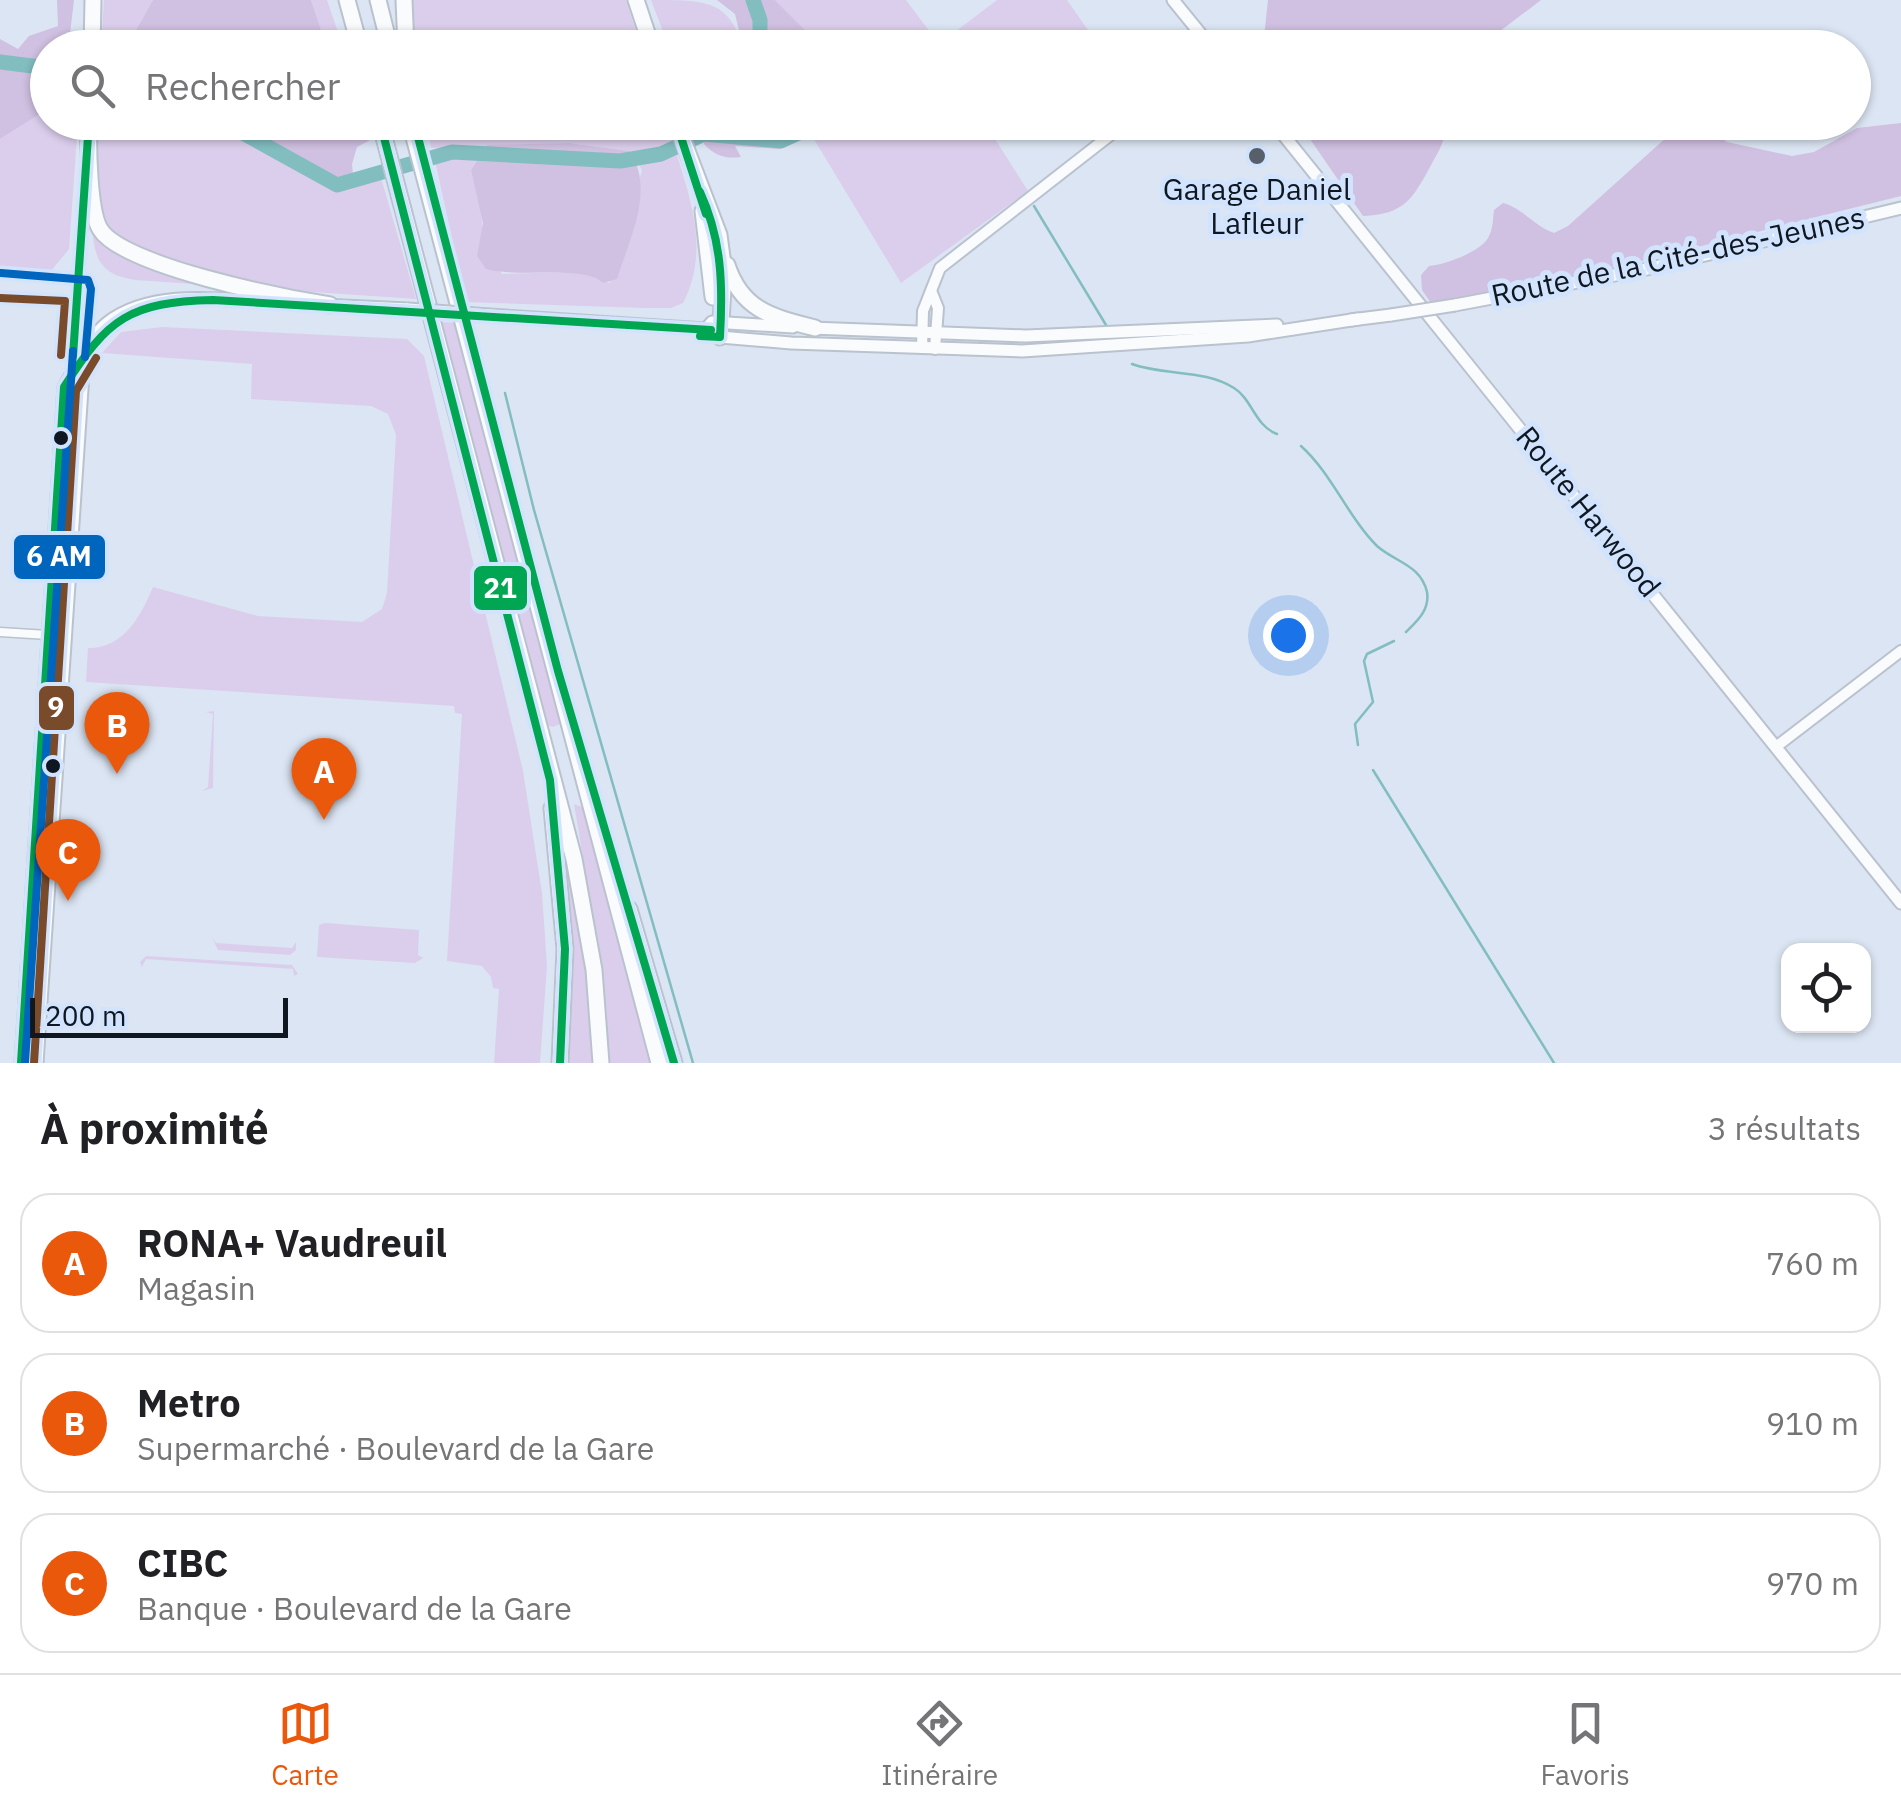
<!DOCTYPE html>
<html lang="fr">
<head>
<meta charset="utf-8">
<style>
	body { margin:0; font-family:"IBM Plex Sans",sans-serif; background:#f2f2f2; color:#202124 }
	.controls { position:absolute; right:30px; bottom:30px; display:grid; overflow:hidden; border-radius:20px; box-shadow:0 2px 8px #0004 }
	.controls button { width:90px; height:90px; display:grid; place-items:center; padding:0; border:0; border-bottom:2px solid #e0e0e0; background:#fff; color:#202124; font:50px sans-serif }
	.scale { position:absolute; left:30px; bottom:25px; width:258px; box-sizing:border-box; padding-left:10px; border:5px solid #0f1721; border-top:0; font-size:28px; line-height:35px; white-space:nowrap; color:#0f1721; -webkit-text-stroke:8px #d2e4fd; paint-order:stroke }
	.you { position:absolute; left:1288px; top:635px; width:35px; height:35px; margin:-25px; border:8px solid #fff; border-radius:50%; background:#1a73e8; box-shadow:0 0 0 15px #1a73e833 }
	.badge { display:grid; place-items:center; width:65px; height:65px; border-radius:50%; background:#ea580c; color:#fff; font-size:32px; font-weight:700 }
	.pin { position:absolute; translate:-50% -82px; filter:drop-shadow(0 2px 5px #0008) }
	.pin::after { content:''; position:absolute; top:52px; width:35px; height:30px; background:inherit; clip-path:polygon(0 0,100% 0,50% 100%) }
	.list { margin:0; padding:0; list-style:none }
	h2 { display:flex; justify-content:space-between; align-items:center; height:130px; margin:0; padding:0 40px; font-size:42px }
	h2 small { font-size:32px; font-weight:400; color:#757577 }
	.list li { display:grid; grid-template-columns:65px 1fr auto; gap:30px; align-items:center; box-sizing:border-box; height:140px; margin:0 20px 20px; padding:0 20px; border:2px solid #e0e0e0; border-radius:30px }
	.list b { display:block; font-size:38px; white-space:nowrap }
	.list p { margin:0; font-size:32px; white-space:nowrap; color:#757577 }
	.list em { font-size:32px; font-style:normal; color:#757577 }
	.icon { flex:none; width:55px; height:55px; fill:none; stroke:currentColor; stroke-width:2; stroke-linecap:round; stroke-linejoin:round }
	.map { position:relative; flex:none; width:1901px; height:1063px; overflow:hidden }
	.search { position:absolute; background:#fff; box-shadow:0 2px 8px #0004; left:30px; right:30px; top:30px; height:110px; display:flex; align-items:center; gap:25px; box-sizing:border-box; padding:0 35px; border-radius:55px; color:#757577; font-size:38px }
	.sheet { height:610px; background:#fff }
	nav { display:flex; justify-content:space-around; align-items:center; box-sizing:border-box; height:140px; border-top:2px solid #e0e0e0; background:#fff; font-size:28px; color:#757577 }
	nav a { display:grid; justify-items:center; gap:5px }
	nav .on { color:#ea580c }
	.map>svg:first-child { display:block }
</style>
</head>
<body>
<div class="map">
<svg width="1901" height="1063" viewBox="0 0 1901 1063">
	<rect width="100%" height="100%" fill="#dce5f3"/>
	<!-- green -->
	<g fill="#dbceec">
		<path d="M 104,0 L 153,0 L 136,30 L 139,47 L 101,48 Z"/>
		<path d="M 311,0 L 327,0 L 343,47 L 318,47 L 321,30 Z"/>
		<path d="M 411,0 L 626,0 L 641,47 L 413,47 Z"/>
		<path d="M 651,0 C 707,0 728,0 743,47 L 669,47 Z"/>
		<path d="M 775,0 L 906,0 L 939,44 L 997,0 L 1067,0 L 1095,40 L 1084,48 L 822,47 Z"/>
		<path d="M 47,89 L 48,122 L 78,123 L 69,249 L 51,271 L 0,273 L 0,139 L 43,112 Z"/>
		<path d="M 98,123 L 212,123 L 353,188 L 380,174 L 416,299 L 135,280 C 121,277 109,275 101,263 C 83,239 97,154 98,123 Z"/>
		<path d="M 427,123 L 666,123 L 673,144 L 645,153 L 569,143 L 431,148 Z"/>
		<path d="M 836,123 L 985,123 L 1028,191 L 901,283 L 812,136 Z"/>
		<path d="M 676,152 C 692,203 709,253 683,303 L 671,308 L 645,308 L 466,302 L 435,161 L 479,157 L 471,170 L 481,204 L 483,241 L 502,274 L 578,272 L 610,283 L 642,170 L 637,161 Z"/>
		<path d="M 440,322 L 457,323 L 560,716 L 560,724 L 553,727 L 547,725 L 540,702 Z"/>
		<path d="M 162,327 L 407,339 L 424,356 L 523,771 L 542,893 L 547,966 L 540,1063 L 494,1063 L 499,989 L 493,988 L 491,977 L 482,966 L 447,961 L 462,714 L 455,713 L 454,706 L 86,682 L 88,648 C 123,649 141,616 153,587 L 258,616 L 362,622 L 382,609 L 387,593 L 396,435 L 388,414 L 371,406 L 251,399 L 252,364 L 102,353 L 121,332 Z"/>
		<path d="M 214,711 L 213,788 L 202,791 L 208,787 L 213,714 L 206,712 Z"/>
		<path d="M 574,804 L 584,808 L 588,820 L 651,1063 L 609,1063 L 605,989 Z"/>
		<path d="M 565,858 L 589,992 L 593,1063 L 565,1063 L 562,860 Z"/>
		<path d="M 325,923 L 419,930 L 418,955 L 423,958 L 415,963 L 317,957 L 319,925 Z"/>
		<path d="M 212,937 L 216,943 L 292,948 L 296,942 L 296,950 L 290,955 L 218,950 Z"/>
		<path d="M 146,956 L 292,965 L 298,974 L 294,976 L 293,969 L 146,959 L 142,967 L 140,962 Z"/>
	</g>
	<!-- forest -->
	<g fill="#d0c0e1">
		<path d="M 57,0 L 74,0 L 69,42 L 72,47 L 48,48 L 43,112 L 0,139 L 0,39 L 18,49 L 29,36 L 58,26 Z"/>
		<path d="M 153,0 L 311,0 L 321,30 L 318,47 L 139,47 L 136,30 Z"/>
		<path d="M 717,0 L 775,0 L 822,47 L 743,47 L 735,14 Z"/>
		<path d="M 1268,0 L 1541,0 L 1479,47 L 1263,47 Z"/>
		<path d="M 212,123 L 365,123 L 370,140 L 357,147 L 352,164 L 354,188 C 297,185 263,142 212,123 Z"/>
		<path d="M 704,123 L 707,122 L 836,123 L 779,149 L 735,146 L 741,157 C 725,159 715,156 704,144 Z"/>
		<path d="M 1299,123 L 1446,123 C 1445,143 1439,150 1430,167 C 1412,200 1404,214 1363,216 Z"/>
		<path d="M 1901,123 L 1901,196 L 1610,269 L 1451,300 L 1431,303 L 1422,290 L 1421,275 L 1429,266 C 1445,265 1483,251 1489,236 C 1493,229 1493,218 1494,210 L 1503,203 C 1524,209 1534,226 1554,233 L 1568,226 L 1678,127 L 1701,124 L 1727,142 L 1792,156 L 1814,152 L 1857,128 Z"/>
		<path d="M 569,143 L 630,151 C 655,191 630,237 617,279 L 603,283 C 585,265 517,278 486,269 L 477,256 L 483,223 L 471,170 L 487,145 Z"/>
	</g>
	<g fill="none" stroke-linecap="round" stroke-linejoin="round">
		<!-- stream -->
		<g stroke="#82bdc0" stroke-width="2.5">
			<path d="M 1034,206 L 1106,325"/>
			<path d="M 1132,364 C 1165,376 1205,369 1234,388 C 1252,399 1255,426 1277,434"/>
			<path d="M 505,393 L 534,510 L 693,1063"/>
			<path d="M 1301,446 C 1332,474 1348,517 1377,546 C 1395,562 1421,565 1427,592 C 1430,610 1417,621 1406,632"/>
			<path d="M 1358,745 L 1355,724 L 1373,702 L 1364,661 L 1367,654 L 1394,641"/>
			<path d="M 1373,770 L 1554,1063"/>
		</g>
		<!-- river -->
		<g stroke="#82bdc0" stroke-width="15">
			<path d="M 753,0 L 760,20 L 760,48"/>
			<path d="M 0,62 L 48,68"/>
			<path d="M 223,122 L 337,185 L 452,152 L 620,161 L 661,154 L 704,134 L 781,141 L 823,122"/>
		</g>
		<defs>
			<path id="minor" d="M 0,632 L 64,636"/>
			<g id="tertiary">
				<path d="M 932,293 L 938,308 L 935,349"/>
				<path d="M 922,348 L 923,311 L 940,268 L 1127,122"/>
				<path d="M 1777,746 L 1901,651"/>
			</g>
			<g id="secondary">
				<path d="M 1173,0 L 1212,48"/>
				<path d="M 1273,122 L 1901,903"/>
				<path d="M 322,305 L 408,309"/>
				<path d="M 1455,305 L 1647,269 L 1901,208"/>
				<path d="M 489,315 L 706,329 L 720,337 L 791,343 L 1022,351 L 1248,336 L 1358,319"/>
				<path d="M 1351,320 L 1391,315"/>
				<path d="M 811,328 L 1026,336 L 1277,325"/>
				<path d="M 706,329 L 712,322 L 793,327"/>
				<path d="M 21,1063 L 64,387 C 76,367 89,337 107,323 C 154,286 233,301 289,303"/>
				<path d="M 37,1063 L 84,359"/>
			</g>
			<g id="motorway">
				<path d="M 347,0 L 360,48"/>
				<path d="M 378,0 L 390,48"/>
				<path d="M 404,0 L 406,48"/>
				<path d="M 636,0 L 652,48"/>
				<path d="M 92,48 L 93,0"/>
				<path d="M 89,122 C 88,145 89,211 100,229 C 122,266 285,298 330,305"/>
				<path d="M 380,122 L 574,859 L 594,970 L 601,1063"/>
				<path d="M 410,122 L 659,1063"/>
				<path d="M 676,122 L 719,235 L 724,272 L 720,337"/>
				<path d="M 703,211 L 713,297"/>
				<path d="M 727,265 C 742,311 773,317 815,328"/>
				<path d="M 552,808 L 565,949 L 560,1063"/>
				<path d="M 629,909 L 674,1063"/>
			</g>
		</defs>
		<!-- minor casing -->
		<use href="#minor" stroke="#bac2ce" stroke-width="11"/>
		<!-- tertiary casing -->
		<use href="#tertiary" stroke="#bac2ce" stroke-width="14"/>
		<!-- secondary casing -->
		<use href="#secondary" stroke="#bac2ce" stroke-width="15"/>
		<!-- motorway casing -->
		<use href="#motorway" stroke="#bac2ce" stroke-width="19"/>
		<!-- minor -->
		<use href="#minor" stroke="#fafbfd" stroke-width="8"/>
		<!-- tertiary -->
		<use href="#tertiary" stroke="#fafbfd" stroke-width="10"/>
		<!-- secondary -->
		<use href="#secondary" stroke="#fafbfd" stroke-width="11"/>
		<!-- motorway -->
		<use href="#motorway" stroke="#fafbfd" stroke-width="15"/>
		<defs>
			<g id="secondary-bridge">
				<path d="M 408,309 L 489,315"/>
				<path d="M 1391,315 L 1455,305"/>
			</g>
		</defs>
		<!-- secondary-bridge casing -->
		<use href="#secondary-bridge" stroke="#bac2ce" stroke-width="15" stroke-linecap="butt"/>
		<!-- secondary-bridge -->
		<use href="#secondary-bridge" stroke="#fafbfd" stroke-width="11"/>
		<defs>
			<g id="bus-1">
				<path d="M 380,122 L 550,780 L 565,949 L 560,1063"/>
				<path d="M 414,122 L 558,671 L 674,1063"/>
				<path d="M 676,122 L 706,214"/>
				<path d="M 700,192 C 722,240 723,285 720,337 L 700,336"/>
				<path d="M 73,356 L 89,122"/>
				<path d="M 21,1063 L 64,387 C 108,318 130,302 213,300 L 711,330"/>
			</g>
			<g id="bus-2">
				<path d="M 0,298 L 65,301 L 61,355"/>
				<path d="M 34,1063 L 76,391 L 96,358"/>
			</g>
			<g id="bus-3">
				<path d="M 1,273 L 88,280 L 91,289 L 85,357"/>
				<path d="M 25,1062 L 73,351"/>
			</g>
		</defs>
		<!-- bus-1 casing -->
		<use href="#bus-1" stroke="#d2e4fd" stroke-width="15"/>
		<!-- bus-2 casing -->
		<use href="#bus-2" stroke="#d2e4fd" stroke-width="15"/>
		<!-- bus-3 casing -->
		<use href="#bus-3" stroke="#d2e4fd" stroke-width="15"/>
		<!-- bus-1 -->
		<use href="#bus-1" stroke="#00a651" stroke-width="8"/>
		<!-- bus-2 -->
		<use href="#bus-2" stroke="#7a4b2a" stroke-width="8"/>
		<!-- bus-3 -->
		<use href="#bus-3" stroke="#0065bd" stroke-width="8"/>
	</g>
	<!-- markers -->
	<circle fill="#575f6a" stroke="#d2e4fd" stroke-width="4" cx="1257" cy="156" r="10"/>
	<g fill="#0f1721" stroke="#d2e4fd" stroke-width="4">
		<circle cx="61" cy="438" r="9"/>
		<circle cx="53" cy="766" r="9"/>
	</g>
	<g text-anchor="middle" stroke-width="10" stroke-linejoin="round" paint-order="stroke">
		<!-- poi labels -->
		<g font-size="30" fill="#0f1721" stroke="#d2e4fd">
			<text x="1257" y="200">Garage Daniel<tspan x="1257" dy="34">Lafleur</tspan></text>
		</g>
		<!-- street labels -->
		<g font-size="30" fill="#0f1721" stroke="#d2e4fd">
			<text transform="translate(1678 257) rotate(-12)" y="10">Route de la Cité-des-Jeunes</text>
			<text transform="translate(1588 512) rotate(51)" y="10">Route Harwood</text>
		</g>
	</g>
	<g stroke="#d2e4fd" stroke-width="4">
		<rect x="12" y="533" width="95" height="48" rx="10" fill="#0065bd"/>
		<rect x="472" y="564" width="57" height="48" rx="10" fill="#00a651"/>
		<rect x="37" y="684" width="39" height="48" rx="10" fill="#7a4b2a"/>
	</g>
	<g font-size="28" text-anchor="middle" font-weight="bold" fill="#fff">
		<text x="59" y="566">6 AM</text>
		<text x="500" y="598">21</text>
		<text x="56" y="717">9</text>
	</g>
</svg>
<div class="controls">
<button><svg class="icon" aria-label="locate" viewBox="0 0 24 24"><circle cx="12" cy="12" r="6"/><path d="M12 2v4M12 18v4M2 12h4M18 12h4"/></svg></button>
</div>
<div class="scale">200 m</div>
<div class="you"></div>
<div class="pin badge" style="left:324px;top:820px">A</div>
<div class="pin badge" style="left:117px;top:774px">B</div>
<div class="pin badge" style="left:68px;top:901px">C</div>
<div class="search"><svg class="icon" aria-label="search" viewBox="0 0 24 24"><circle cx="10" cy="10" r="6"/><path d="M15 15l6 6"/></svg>Rechercher</div>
</div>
<section class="sheet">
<h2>À proximité<small>3 résultats</small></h2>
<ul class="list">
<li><span class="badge">A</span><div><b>RONA+ Vaudreuil</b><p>Magasin</p></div><em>760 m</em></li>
<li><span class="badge">B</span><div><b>Metro</b><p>Supermarché · Boulevard de la Gare</p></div><em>910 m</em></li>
<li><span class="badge">C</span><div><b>CIBC</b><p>Banque · Boulevard de la Gare</p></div><em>970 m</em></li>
</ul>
</section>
<nav>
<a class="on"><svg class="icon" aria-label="map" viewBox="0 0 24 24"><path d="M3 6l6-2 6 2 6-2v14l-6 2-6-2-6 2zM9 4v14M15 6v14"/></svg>Carte</a>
<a><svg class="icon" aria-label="directions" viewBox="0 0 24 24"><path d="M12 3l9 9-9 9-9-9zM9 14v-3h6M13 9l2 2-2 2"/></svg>Itinéraire</a>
<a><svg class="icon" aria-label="saved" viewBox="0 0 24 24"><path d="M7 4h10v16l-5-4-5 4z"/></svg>Favoris</a>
</nav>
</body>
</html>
